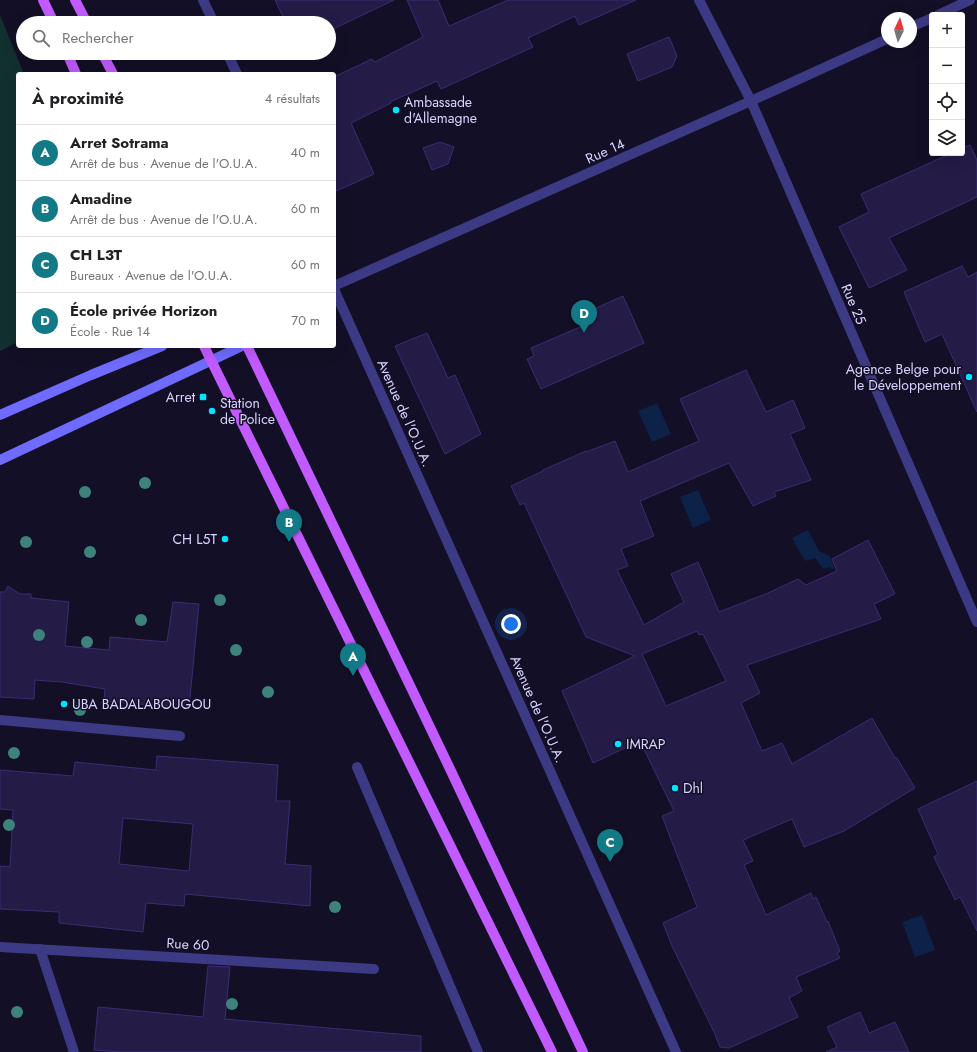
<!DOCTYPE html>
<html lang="fr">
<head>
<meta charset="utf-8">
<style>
	body { margin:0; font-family:Jost,sans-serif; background:#f6f6f6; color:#202124 }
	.controls { position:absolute; right:12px; top:12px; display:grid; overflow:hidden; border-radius:4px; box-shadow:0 4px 16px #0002 }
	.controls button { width:36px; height:36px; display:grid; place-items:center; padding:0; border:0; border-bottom:1px solid #e0e0e0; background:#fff; color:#202124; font:20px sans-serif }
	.compass { position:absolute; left:881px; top:12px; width:36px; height:36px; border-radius:50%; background:#fff; box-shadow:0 4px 16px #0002; rotate:5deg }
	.you { position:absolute; left:511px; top:624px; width:14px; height:14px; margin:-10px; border:3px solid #fff; border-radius:50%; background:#1a73e8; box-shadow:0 0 0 6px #1a73e833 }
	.badge { display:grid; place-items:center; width:26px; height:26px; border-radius:50%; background:#127987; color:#fff; font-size:13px; font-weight:700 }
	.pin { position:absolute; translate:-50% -33px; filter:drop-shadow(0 1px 2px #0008) }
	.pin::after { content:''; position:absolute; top:21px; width:14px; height:12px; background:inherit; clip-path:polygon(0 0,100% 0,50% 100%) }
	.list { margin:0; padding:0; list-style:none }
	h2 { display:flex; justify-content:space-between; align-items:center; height:52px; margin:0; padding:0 16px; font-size:17px }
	h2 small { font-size:13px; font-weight:400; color:#757577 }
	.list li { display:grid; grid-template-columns:26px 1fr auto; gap:12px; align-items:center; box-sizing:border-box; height:56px; padding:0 16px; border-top:1px solid #e0e0e0 }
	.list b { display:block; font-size:15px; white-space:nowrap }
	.list p { margin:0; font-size:13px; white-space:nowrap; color:#757577 }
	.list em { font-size:13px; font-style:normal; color:#757577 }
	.icon { flex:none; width:22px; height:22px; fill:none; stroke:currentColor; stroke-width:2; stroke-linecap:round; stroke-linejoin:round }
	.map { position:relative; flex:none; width:977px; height:1052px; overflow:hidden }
	.search { position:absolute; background:#fff; box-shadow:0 4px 16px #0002; left:16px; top:16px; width:320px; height:44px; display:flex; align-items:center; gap:10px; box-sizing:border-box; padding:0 14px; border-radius:22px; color:#757577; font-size:15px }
	.panel { position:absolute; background:#fff; box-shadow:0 4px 16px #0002; left:16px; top:72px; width:320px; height:276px; border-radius:4px }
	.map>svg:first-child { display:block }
</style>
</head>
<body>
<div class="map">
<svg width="977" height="1052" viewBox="0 0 977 1052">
	<rect width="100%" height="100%" fill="#130f26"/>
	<!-- green -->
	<path fill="#12302f" d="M 0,15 L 24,74 L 18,74 L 18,342 L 0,351 Z"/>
	<!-- water -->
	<g fill="#0c2248">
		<path d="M 657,403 L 671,434 L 652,442 L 638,411 Z"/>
		<path d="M 698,490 L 711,520 L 693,528 L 680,497 Z"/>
		<path d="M 808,530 L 819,551 L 830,556 L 834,568 L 832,569 L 830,567 L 823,569 L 815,558 L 805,561 L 792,538 Z"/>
		<path d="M 922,915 L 935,950 L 915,957 L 902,922 Z"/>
	</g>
	<!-- building -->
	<g fill="#241b47" stroke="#3b2d73" fill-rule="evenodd">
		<path d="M 275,0 L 394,0 L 329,31 L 329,23 L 286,23 Z"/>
		<path d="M 407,0 L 438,0 L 449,26 L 508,0 L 636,0 L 579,25 L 575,16 L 528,38 L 533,47 L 441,89 L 437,81 L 390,102 L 391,103 L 351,123 L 374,174 L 334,192 L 334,77 L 372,59 L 375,62 L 423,37 Z"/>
		<path d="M 669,37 L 677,56 L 672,67 L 638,81 L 627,54 Z"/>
		<path d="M 440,142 L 454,147 L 448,164 L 432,170 L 423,148 Z"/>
		<path d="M 970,145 L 977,160 L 977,197 L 889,238 L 907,270 L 869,288 L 839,227 L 869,212 L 861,194 L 952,153 L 962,153 L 962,148 Z"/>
		<path d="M 962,266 L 968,277 L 977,272 L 977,412 L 942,334 L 925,342 L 904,292 Z"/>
		<path d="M 623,296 L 644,343 L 541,389 L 527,359 L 534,356 L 531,348 L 587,324 L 583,314 Z"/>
		<path d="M 427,333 L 448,378 L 455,375 L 481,434 L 445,454 L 395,346 Z"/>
		<path d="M 746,370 L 766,412 L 793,400 L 805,428 L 790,434 L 811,480 L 774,492 L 776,496 L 753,506 L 729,463 L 640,501 L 654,536 L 621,549 L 628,566 L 617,570 L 644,625 L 684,602 L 671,574 L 698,562 L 719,612 L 768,593 L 798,579 L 806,585 L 837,571 L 832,559 L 868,540 L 895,594 L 874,604 L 881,619 L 747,665 L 760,693 L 741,703 L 762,751 L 782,743 L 792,764 L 872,718 L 895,758 L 897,758 L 915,788 L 844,831 L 804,847 L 792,819 L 743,840 L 753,861 L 744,865 L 766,915 L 811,893 L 813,899 L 816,897 L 827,922 L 828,921 L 840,951 L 837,953 L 840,958 L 796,977 L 802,991 L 789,998 L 798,1017 L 729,1048 L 720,1047 L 714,1032 L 672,946 L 663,923 L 697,907 L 662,816 L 674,811 L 640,741 L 593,763 L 562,691 L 635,656 L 586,637 L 524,503 L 520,505 L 511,486 L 543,471 L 543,470 L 586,451 L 586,452 L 615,441 L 628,472 L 699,441 L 680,399 ZM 697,631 L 699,635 L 703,634 L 726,681 L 666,706 L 642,654 Z"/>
		<path d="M 8,586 L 20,594 L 31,594 L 31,598 L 69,602 L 65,646 L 109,650 L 110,637 L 167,642 L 173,602 L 199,604 L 189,708 L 104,701 L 105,689 L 62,682 L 35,680 L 34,699 L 0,697 L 0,592 L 5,592 Z"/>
		<path d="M 157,756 L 278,765 L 276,801 L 290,801 L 285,864 L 311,866 L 310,906 L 185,894 L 184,906 L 146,903 L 143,932 L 59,923 L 59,912 L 0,909 L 0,866 L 10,867 L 13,810 L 0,809 L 0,770 L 73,776 L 75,762 L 156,770 ZM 123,818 L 193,824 L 189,871 L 119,864 Z"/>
		<path d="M 977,781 L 977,931 L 960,897 L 955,900 L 934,857 L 938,854 L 918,809 Z"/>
		<path d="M 208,966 L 230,967 L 225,1019 L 421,1036 L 421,1052 L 121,1052 L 94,1050 L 98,1007 L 203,1017 Z"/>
		<path d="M 860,1012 L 869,1033 L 895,1022 L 909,1052 L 826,1052 L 837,1047 L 827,1027 Z"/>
	</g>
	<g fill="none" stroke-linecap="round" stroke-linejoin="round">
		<!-- street -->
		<g stroke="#3d3a85" stroke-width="10">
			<path d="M 203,0 L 214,23"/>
			<path d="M 699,0 L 751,101 L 977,622"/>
			<path d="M 938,15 L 970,0"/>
			<path d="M 911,27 L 932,18"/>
			<path d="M 227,53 L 237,74"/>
			<path d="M 334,286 L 751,101 L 887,39"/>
			<path d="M 334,289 L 676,1052"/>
			<path d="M 0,720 L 180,736"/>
			<path d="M 357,767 L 478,1052"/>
			<path d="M 0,947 L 374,969"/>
			<path d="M 40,949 L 74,1052"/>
		</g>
		<!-- secondary -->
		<g stroke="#6f6bff" stroke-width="10">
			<path d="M 0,415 L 91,375 L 162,346"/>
			<path d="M 0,460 L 242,346"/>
		</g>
		<!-- primary -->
		<g stroke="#c25bff" stroke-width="10">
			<path d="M 43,0 L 54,23"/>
			<path d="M 75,0 L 87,23"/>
			<path d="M 67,53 L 76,74"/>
			<path d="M 102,53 L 113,74"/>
			<path d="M 204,346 L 552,1052"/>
			<path d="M 247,346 L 451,771 L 583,1052"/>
		</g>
	</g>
	<!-- trees -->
	<g fill="#3d827b">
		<circle cx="145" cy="483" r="6"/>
		<circle cx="85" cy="492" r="6"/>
		<circle cx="26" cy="542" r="6"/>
		<circle cx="90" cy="552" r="6"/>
		<circle cx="220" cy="600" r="6"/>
		<circle cx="141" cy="620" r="6"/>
		<circle cx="39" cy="635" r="6"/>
		<circle cx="87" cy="642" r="6"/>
		<circle cx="236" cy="650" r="6"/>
		<circle cx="268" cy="692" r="6"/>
		<circle cx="80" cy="710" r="6"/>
		<circle cx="14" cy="753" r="6"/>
		<circle cx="9" cy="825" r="6"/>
		<circle cx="335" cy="907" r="6"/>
		<circle cx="232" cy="1004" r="6"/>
		<circle cx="17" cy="1012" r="6"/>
	</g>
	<!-- markers -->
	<g fill="#00e5ff" stroke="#130f26" stroke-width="1.5">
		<circle cx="396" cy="110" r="4"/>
		<circle cx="969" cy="377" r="4"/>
		<rect x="199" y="393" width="8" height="8" rx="2"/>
		<circle cx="212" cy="411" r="4"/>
		<circle cx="225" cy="539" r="4"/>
		<circle cx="64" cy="704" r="4"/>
		<circle cx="618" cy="744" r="4"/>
		<circle cx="675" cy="788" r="4"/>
	</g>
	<g text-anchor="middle" stroke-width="3" stroke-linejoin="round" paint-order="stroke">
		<!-- poi labels -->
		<g font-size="14" fill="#d9d4ff" stroke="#130f26" text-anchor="start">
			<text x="404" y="107">Ambassade<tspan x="404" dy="16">d'Allemagne</tspan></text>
			<text x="961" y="374" text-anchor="end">Agence Belge pour<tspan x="961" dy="16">le Développement</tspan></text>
			<text x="195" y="402" text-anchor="end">Arret</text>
			<text x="220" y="408">Station<tspan x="220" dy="16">de Police</tspan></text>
			<text x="217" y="544" text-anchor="end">CH L5T</text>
			<text x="72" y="709">UBA BADALABOUGOU</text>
			<text x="626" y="749">IMRAP</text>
			<text x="683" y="793">Dhl</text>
		</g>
		<!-- street labels -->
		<g font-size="14" fill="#d9d4ff" stroke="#130f26">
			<text transform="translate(605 151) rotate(-24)" y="5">Rue 14</text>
			<text transform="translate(854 304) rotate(67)" y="5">Rue 25</text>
			<text transform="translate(405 413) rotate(66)" y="5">Avenue de l'O.U.A.</text>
			<text transform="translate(538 709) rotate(66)" y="5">Avenue de l'O.U.A.</text>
			<text transform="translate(188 944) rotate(3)" y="5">Rue 60</text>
		</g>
	</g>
</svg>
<div class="controls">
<button>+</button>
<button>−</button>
<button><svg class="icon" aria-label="locate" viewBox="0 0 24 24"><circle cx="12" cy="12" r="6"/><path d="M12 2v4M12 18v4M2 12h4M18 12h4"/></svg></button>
<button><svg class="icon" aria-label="layers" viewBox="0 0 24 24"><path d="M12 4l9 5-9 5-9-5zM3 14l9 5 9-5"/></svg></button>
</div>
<svg class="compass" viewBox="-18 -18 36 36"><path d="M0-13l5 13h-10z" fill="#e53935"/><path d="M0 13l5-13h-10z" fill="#757577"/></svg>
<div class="you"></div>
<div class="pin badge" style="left:353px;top:676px">A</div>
<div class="pin badge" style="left:289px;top:542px">B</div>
<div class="pin badge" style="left:610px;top:862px">C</div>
<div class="pin badge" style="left:584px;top:333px">D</div>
<div class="search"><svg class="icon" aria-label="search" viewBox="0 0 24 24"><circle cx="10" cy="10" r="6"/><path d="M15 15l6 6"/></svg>Rechercher</div>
<section class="panel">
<h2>À proximité<small>4 résultats</small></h2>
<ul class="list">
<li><span class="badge">A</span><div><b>Arret Sotrama</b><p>Arrêt de bus · Avenue de l'O.U.A.</p></div><em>40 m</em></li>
<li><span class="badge">B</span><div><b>Amadine</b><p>Arrêt de bus · Avenue de l'O.U.A.</p></div><em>60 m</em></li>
<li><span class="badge">C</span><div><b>CH L3T</b><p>Bureaux · Avenue de l'O.U.A.</p></div><em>60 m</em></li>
<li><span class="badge">D</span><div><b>École privée Horizon</b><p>École · Rue 14</p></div><em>70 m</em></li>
</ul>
</section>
</div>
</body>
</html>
